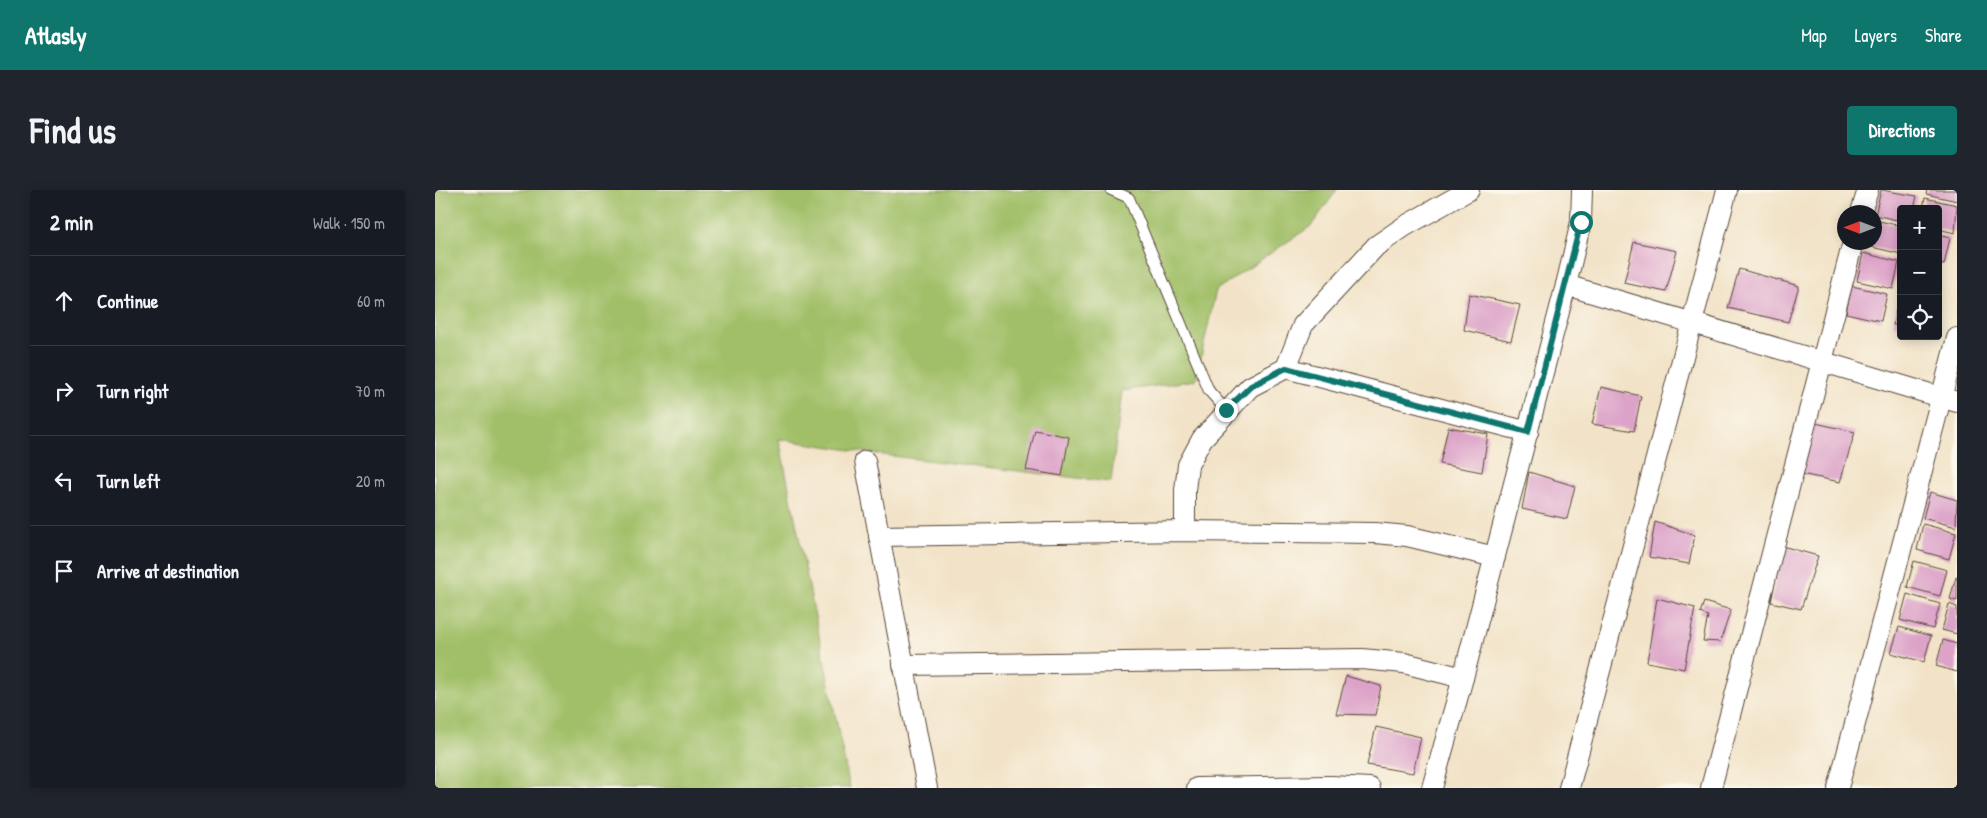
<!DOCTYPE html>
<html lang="en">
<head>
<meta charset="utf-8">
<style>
	body { margin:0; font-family:"Patrick Hand",sans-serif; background:#20242c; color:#f1f3f6 }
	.controls { position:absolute; right:15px; top:15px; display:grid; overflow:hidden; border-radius:5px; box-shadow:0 2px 12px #0003 }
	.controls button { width:45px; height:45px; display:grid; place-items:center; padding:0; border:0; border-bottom:1px solid #363941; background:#171b24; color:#f1f3f6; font:25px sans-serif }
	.compass { position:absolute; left:1402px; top:15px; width:45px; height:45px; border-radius:50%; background:#171b24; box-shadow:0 2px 12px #0003; rotate:270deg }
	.stop { position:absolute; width:15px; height:15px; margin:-11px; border:4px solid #0f766e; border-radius:50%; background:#fff }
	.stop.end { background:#0f766e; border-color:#fff; box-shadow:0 1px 5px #0008 }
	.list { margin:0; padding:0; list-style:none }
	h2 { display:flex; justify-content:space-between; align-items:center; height:65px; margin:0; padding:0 20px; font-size:21px }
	h2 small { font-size:16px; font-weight:400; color:#9ea1a6 }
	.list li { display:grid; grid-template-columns:32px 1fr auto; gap:15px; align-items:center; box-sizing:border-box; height:90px; padding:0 20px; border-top:1px solid #363941 }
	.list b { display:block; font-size:19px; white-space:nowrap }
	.list em { font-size:16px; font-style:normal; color:#9ea1a6 }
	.icon { flex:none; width:28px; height:28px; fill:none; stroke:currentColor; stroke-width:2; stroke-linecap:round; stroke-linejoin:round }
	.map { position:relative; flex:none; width:1522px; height:598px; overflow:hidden; border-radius:5px }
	header { display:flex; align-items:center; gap:30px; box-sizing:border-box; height:70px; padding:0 25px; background:#0f766e; color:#fff }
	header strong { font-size:24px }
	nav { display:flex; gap:28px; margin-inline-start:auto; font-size:18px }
	.intro { display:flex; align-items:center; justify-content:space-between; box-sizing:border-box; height:120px; padding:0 30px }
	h1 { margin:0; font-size:35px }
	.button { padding:12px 22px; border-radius:5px; background:#0f766e; color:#fff; font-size:18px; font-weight:700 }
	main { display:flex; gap:30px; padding:0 30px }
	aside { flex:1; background:#171b24; border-radius:5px; box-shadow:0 2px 12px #0003 }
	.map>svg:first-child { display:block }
</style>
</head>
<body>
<header>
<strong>Atlasly</strong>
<nav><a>Map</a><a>Layers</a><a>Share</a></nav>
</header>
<div class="intro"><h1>Find us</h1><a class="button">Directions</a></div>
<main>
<aside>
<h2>2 min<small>Walk · 150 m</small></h2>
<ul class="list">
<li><svg class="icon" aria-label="ahead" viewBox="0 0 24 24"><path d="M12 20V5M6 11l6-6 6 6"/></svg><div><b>Continue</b></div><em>60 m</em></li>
<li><svg class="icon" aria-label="right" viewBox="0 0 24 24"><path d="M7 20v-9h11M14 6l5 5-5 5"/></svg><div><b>Turn right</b></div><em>70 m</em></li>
<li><svg class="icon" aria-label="left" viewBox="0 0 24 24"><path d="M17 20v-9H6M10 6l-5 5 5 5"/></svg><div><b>Turn left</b></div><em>20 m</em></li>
<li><svg class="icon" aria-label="arrive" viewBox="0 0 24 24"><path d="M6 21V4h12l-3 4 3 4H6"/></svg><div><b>Arrive at destination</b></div></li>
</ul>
</aside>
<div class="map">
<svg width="1522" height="598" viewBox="0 0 1522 598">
	<rect width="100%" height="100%" fill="#fbf7ec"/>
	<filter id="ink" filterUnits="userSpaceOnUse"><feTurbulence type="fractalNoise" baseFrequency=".02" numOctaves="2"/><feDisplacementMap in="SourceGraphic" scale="10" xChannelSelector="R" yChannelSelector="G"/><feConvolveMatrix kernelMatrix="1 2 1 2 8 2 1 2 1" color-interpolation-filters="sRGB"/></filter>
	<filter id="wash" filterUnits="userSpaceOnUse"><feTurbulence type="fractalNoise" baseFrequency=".0096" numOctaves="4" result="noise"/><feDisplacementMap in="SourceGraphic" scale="20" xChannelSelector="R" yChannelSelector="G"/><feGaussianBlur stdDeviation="1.12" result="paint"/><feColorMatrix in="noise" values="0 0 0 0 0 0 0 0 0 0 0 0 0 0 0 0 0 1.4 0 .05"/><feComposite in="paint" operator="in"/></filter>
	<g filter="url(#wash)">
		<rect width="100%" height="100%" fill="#f2e3c8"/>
		<!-- green -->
		<path fill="#a1bf67" stroke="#6e7442" d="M 0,0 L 902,0 L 876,36 L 781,100 L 761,190 L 687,201 L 676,292 L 448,265 L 344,249 L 415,598 L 0,598 Z"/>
		<g id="blocks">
			<!-- building -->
			<g fill="#dca2c8">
				<path d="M 1446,0 L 1482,6 L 1479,19 L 1466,19 L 1466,31 L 1440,25 Z"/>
				<path d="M 1492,0 L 1522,0 L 1522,11 L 1491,4 Z"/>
				<path d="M 1490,8 L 1522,15 L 1520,43 L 1503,39 L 1503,19 L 1488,19 Z"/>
				<path d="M 1440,30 L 1466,36 L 1466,64 L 1432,56 L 1433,52 L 1440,52 Z"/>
				<path d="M 1503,45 L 1515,48 L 1509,75 L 1503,74 Z"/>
				<path d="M 1199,52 L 1242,61 L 1231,102 L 1189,93 Z"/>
				<path d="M 1428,63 L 1464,72 L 1458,99 L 1422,91 Z"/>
				<path d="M 1304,79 L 1364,96 L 1353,132 L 1293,118 Z"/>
				<path d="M 1417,96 L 1452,104 L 1446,131 L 1411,123 Z"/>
				<path d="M 1034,104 L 1085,115 L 1076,151 L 1029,140 Z"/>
				<path d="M 1464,107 L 1466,108 L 1466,136 L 1458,135 Z"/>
				<path d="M 1166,197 L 1206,206 L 1199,241 L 1157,234 Z"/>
				<path d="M 1376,232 L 1420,242 L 1405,292 L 1361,283 Z"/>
				<path d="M 1013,237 L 1053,244 L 1047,282 L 1005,274 Z"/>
				<path d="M 600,240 L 634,247 L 627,286 L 591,280 Z"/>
				<path d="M 1094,282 L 1140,296 L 1132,329 L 1087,319 Z"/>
				<path d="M 1495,302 L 1522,310 L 1521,337 L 1488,328 Z"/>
				<path d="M 1220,332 L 1260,345 L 1254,374 L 1214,367 Z"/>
				<path d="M 1488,334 L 1521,343 L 1514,369 L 1482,360 Z"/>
				<path d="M 1347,356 L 1383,366 L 1366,419 L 1336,412 Z"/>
				<path d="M 1479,371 L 1512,380 L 1505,406 L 1472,397 Z"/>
				<path d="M 1521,387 L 1522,387 L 1522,411 L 1515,409 Z"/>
				<path d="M 1472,404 L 1505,414 L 1498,439 L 1465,430 Z"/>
				<path d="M 1222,408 L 1260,418 L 1249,479 L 1212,472 Z"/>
				<path d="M 1269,412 L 1296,420 L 1285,452 L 1268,451 L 1273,426 L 1265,423 Z"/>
				<path d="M 1514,414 L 1522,417 L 1522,444 L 1507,440 Z"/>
				<path d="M 1464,437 L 1496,446 L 1489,472 L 1456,463 Z"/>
				<path d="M 1508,450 L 1522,454 L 1522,482 L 1501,476 Z"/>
				<path d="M 911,486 L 946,496 L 940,525 L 901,524 Z"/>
				<path d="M 941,537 L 986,547 L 978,583 L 932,575 Z"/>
			</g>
		</g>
	</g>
	<g filter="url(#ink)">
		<use href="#blocks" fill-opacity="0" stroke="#564638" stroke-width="1"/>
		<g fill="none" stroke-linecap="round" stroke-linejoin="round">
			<defs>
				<path id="service" d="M 676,0 L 694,8 L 774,201 L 791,220"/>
				<g id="minor">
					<path d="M 1426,22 L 1433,0"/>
					<path d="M 1131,95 L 1522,212"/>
					<path d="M 851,178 L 868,135 L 941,56 L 970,36 L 1034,0"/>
					<path d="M 430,271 L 492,598"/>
					<path d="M 750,341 L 750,300 L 753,275 L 767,249 L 815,197 L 851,178 L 1093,242"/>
					<path d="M 444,346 L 750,341 L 940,343 L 972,346 L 1060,367"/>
					<path d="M 468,475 L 927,469 L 969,473 L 1028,488"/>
					<path d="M 762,598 L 896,596 L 935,598"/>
					<path d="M 997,598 L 1028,488 L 1131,95 L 1146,32 L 1147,0"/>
					<path d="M 1134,598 L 1292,0"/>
					<path d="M 1276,598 L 1418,52"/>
					<path d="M 1403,598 L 1522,148"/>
				</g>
			</defs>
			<!-- service casing -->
			<use href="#service" stroke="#564638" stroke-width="12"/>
			<!-- minor casing -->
			<use href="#minor" stroke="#564638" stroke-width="22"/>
			<!-- service -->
			<use href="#service" stroke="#fff" stroke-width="10"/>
			<!-- minor -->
			<use href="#minor" stroke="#fff" stroke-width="20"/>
		</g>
	</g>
	<g fill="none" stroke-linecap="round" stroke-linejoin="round" filter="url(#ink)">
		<!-- route -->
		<path stroke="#0f766e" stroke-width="6" d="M 791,220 L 816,196 L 851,178 L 1093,242 L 1146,32"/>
	</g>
</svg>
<div class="controls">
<button>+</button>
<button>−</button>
<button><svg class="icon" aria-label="locate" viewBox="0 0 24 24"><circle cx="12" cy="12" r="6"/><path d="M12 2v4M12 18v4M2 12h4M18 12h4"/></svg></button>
</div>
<svg class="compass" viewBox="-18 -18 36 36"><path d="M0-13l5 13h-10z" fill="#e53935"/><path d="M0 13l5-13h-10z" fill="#9ea1a6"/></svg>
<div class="stop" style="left:1146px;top:32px"></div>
<div class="stop end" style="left:791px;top:220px"></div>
</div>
</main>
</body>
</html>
